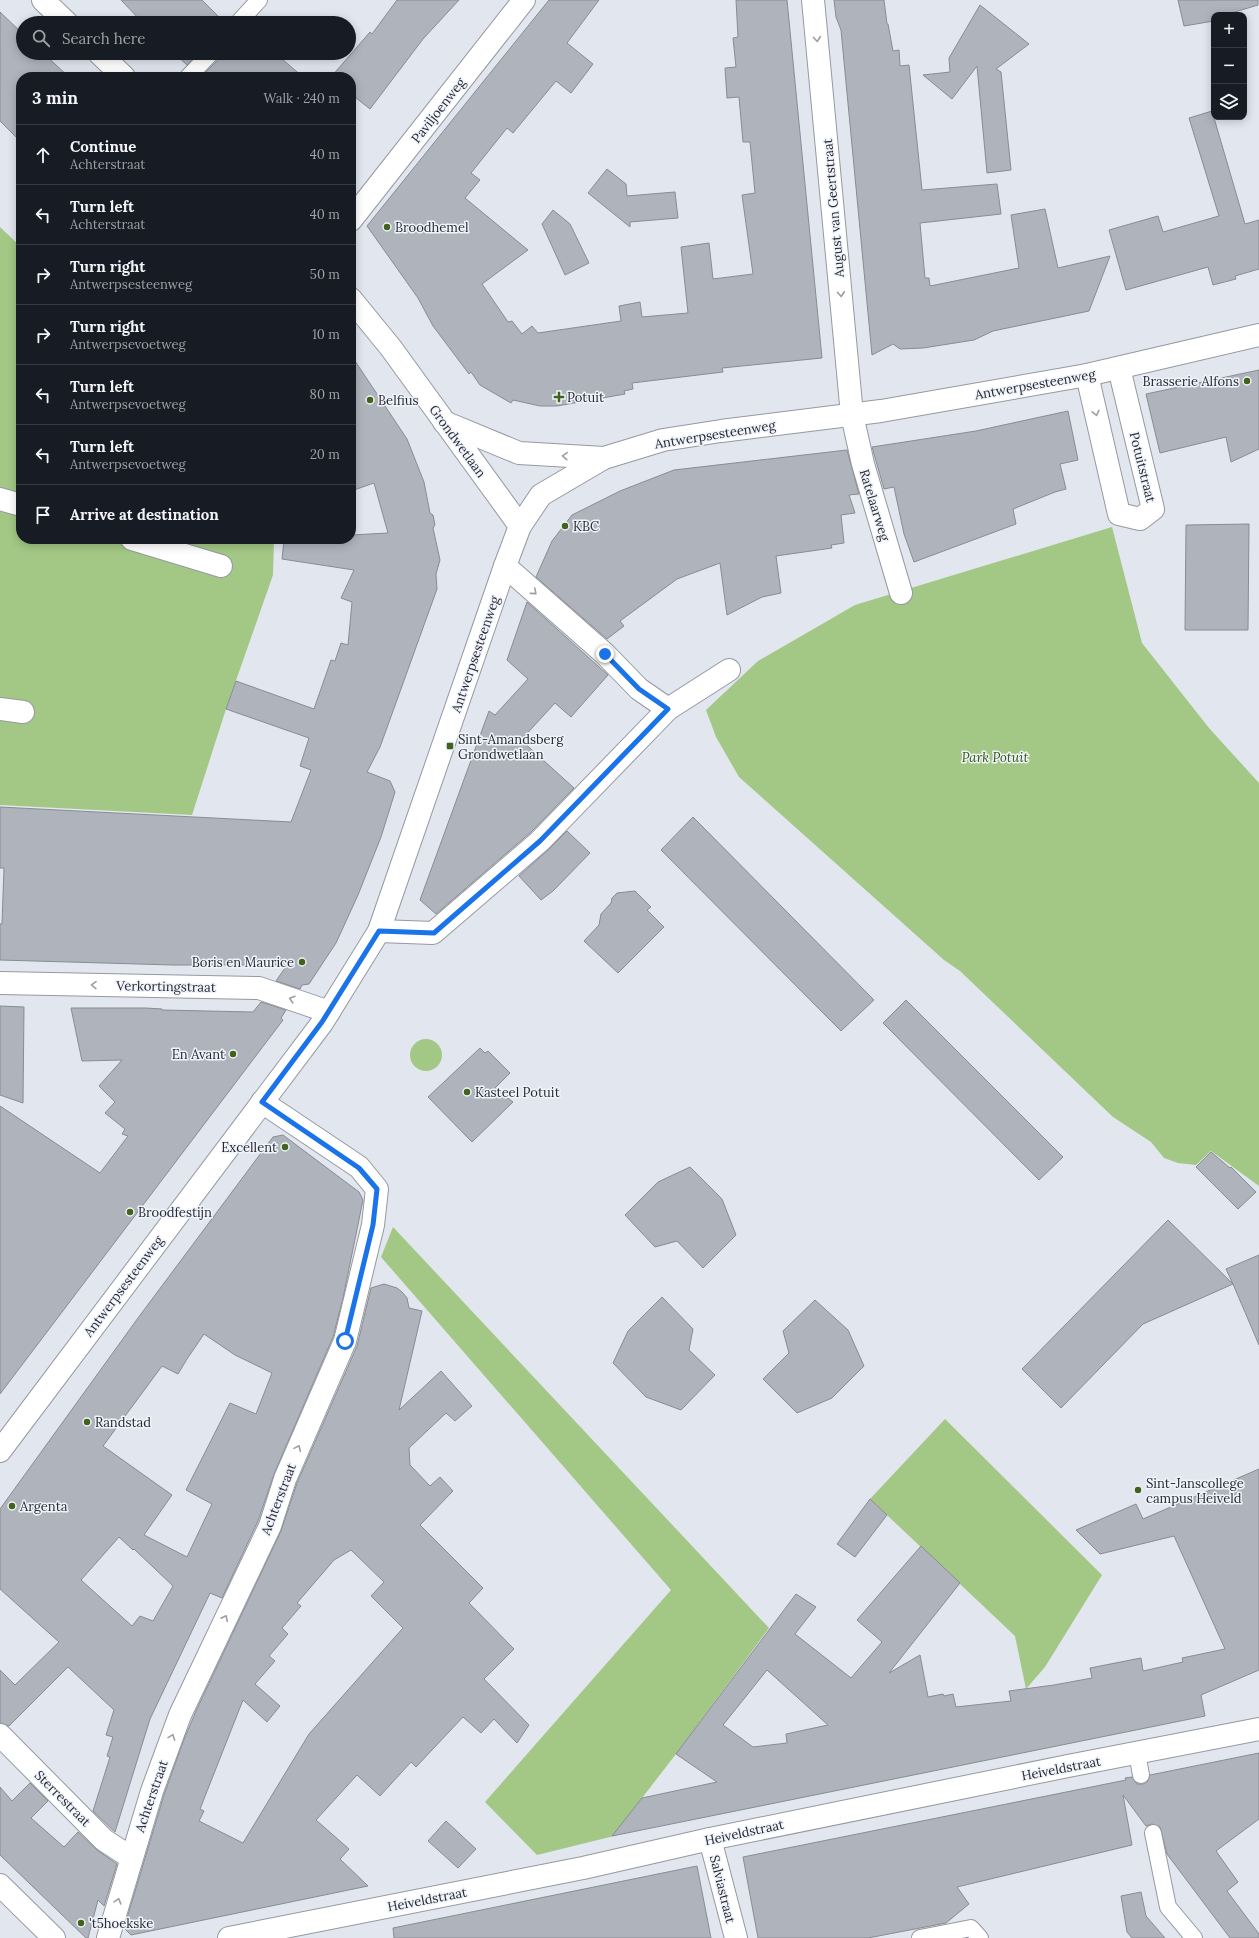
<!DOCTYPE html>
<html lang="en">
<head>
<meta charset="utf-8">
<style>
	body { margin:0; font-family:Lora,serif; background:#242831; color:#f1f3f6 }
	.controls { position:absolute; right:12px; top:12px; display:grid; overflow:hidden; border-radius:8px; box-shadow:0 2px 10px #0003 }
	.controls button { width:36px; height:36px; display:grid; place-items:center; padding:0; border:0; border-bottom:1px solid #363941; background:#171b24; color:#f1f3f6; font:20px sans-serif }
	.stop { position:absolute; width:12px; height:12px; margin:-9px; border:3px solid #1a73e8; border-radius:50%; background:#fff }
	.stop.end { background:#1a73e8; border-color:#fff; box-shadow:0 1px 4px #0008 }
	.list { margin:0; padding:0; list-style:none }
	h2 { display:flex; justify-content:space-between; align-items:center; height:52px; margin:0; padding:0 16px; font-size:17px }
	h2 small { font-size:13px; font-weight:400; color:#9ea1a6 }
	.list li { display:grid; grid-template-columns:26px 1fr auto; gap:12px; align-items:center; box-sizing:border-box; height:60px; padding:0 16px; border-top:1px solid #363941 }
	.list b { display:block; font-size:15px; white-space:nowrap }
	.list p { margin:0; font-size:13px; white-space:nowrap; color:#9ea1a6 }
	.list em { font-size:13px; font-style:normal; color:#9ea1a6 }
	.icon { flex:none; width:22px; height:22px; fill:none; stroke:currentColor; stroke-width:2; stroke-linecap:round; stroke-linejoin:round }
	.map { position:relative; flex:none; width:1259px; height:1938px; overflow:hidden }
	.search { position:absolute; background:#171b24; box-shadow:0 2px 10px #0003; left:16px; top:16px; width:340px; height:44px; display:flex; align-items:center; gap:10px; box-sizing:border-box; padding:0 14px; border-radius:22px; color:#9ea1a6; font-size:15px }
	.panel { position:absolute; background:#171b24; box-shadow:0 2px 10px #0003; left:16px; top:72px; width:340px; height:472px; border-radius:16px }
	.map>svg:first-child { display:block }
</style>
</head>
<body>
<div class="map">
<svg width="1259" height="1938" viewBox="0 0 1259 1938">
	<rect width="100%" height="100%" fill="#e1e6ef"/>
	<!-- green -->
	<g fill="#a3c885">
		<path d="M 0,227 L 21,247 L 21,539 L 274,539 L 273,575 L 226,709 L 192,815 L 0,805 Z"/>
		<path d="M 1112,527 L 1142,643 L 1209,728 L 1259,783 L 1259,1186 L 1211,1151 L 1196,1165 L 1178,1163 L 1164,1158 L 1151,1142 L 1113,1117 L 960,971 L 944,960 L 739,777 L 716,737 L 706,710 L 758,661 L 855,605 Z"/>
		<circle cx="426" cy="1055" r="16"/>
		<path d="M 393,1227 L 769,1628 L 676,1754 L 618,1829 L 622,1834 L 537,1855 L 485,1802 L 671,1590 L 381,1257 Z"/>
		<path d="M 945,1419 L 1102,1575 L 1045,1667 L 1026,1689 L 1015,1636 L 870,1499 Z"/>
	</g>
	<!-- building -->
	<g fill="#afb3bc" stroke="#888c94" fill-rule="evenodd">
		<path d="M 121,0 L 202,0 L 223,21 L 221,23 L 143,23 Z"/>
		<path d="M 397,0 L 459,0 L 423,39 L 370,109 L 351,94 L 351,77 L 331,77 L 370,32 L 372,34 Z"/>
		<path d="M 549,0 L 599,0 L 567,43 L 593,64 L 571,93 L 556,81 L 513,133 L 507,128 L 471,173 L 480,180 L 465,198 L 528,250 L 482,284 L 508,322 L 512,321 L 522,334 L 532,326 L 538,333 L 621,321 L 619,306 L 640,302 L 642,317 L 688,313 L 681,247 L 709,243 L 713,279 L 753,274 L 742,195 L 755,193 L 750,142 L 743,142 L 739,97 L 727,98 L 725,68 L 736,67 L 733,38 L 738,37 L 736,0 L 787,0 L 822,358 L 722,368 L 723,372 L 632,383 L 633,389 L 624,391 L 625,394 L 557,406 L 540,406 L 513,400 L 511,403 L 480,385 L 471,372 L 469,374 L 433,326 L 418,298 L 367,226 Z"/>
		<path d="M 834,0 L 884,0 L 887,24 L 888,24 L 893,51 L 899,50 L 900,66 L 909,65 L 922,190 L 997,184 L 1001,214 L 920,223 L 925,278 L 929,278 L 930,286 L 1019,268 L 1011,215 L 1045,209 L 1058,268 L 1110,256 L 1089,311 L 993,331 L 974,340 L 923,348 L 900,349 L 893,344 L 872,355 L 841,30 L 836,17 Z"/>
		<path d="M 1178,0 L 1258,0 L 1258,5 L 1225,15 L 1214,15 L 1214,21 L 1184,26 Z"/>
		<path d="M 980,5 L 1029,44 L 996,69 L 1001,72 L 1011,170 L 987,173 L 977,66 L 952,99 L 923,75 L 950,72 L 949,58 Z"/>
		<path d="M 0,12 L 23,34 L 23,53 L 43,53 L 69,77 L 21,77 L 21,142 L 0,121 Z"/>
		<path d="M 174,53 L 198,53 L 187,65 Z"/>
		<path d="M 220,53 L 275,53 L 303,77 L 201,77 L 218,60 Z"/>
		<path d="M 1212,111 L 1245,224 L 1259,220 L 1259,269 L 1235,276 L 1236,279 L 1213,285 L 1208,267 L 1126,290 L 1109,230 L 1158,216 L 1163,232 L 1219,216 L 1189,118 Z"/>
		<path d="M 607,169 L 626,184 L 627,196 L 675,192 L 678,218 L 630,222 L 630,227 L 588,193 Z"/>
		<path d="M 553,210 L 570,224 L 589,263 L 565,275 L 542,224 Z"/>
		<path d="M 351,355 L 407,439 L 424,482 L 430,513 L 433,515 L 435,525 L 433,528 L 440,560 L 436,574 L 437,589 L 380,747 L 367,772 L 390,781 L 395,792 L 381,837 L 358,895 L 336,943 L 309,984 L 302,985 L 300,989 L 276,981 L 287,965 L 173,965 L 0,960 L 0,924 L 2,924 L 4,868 L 0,868 L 0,807 L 291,822 L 311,770 L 300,766 L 309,738 L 226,709 L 236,681 L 314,709 L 331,660 L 335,661 L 341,643 L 348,645 L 352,602 L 341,598 L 354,570 L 282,559 L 284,540 L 351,539 L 351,535 L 388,533 L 374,483 L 351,491 Z"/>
		<path d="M 1259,370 L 1259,449 L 1231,462 L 1226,437 L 1160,453 L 1146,394 Z"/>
		<path d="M 1068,411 L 1078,460 L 1060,464 L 1066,489 L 1055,492 L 1013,509 L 1016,524 L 914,562 L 904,534 L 894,487 L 884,489 L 872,447 L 976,431 Z"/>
		<path d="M 847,450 L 859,494 L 849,495 L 855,513 L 841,515 L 844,543 L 831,545 L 832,548 L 776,556 L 781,593 L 762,597 L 727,615 L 720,563 L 677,579 L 620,621 L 624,626 L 607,639 L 536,577 L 552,541 L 572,515 L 620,491 L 674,470 Z"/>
		<path d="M 1249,524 L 1248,630 L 1185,630 L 1186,525 Z"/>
		<path d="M 527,602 L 608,675 L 571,717 L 555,703 L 521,740 L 574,788 L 531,832 L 436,914 L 420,900 L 489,711 L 495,715 L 528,679 L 507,660 Z"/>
		<path d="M 693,817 L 874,1000 L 841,1031 L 661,850 Z"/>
		<path d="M 567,831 L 590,853 L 553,891 L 541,900 L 519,876 L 548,850 Z"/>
		<path d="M 635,891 L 651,907 L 647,910 L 664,927 L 618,973 L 584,941 L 599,925 L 601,914 L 611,903 L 612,898 L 617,893 Z"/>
		<path d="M 906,1000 L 1063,1157 L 1039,1180 L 883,1023 Z"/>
		<path d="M 261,1002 L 286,1010 L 281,1018 L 283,1020 L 0,1394 L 0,1106 L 100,1173 L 128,1136 L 122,1134 L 125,1129 L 105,1113 L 115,1102 L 99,1086 L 122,1060 L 82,1061 L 71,1008 L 146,1008 L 162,1009 L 162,1010 L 253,1012 Z"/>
		<path d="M 0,1006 L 24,1007 L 23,1103 L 0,1095 Z"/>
		<path d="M 480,1048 L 485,1053 L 488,1051 L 510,1073 L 495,1088 L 513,1102 L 472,1142 L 428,1097 Z"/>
		<path d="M 283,1135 L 359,1192 L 363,1200 L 343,1298 L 333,1337 L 274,1474 L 258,1521 L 222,1598 L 210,1593 L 150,1719 L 115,1832 L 93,1811 L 110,1757 L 107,1756 L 113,1737 L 106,1735 L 114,1710 L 68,1667 L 9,1726 L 0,1723 L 0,1670 L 15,1685 L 59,1642 L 0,1589 L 0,1509 L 138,1318 L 264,1149 L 273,1137 ZM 204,1334 L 235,1355 L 272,1373 L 256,1414 L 230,1403 L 186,1490 L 212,1504 L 187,1557 L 144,1535 L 172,1495 L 103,1446 L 162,1366 L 178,1374 L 187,1359 ZM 119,1537 L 133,1550 L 134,1549 L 173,1586 L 153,1621 L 140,1616 L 132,1626 L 81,1580 Z"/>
		<path d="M 1211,1152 L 1230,1168 L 1231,1167 L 1256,1192 L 1238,1209 L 1196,1167 Z"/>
		<path d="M 690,1167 L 722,1199 L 736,1235 L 703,1268 L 677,1241 L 655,1247 L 625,1215 L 658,1182 Z"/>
		<path d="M 1168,1220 L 1233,1284 L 1226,1269 L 1259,1255 L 1259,1345 L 1233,1284 L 1143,1324 L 1061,1408 L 1022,1369 Z"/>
		<path d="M 384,1284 L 397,1288 L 402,1292 L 407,1298 L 409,1308 L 422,1311 L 399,1410 L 441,1371 L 472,1406 L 455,1421 L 446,1413 L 409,1448 L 410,1465 L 430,1486 L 440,1477 L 453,1491 L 420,1525 L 483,1588 L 469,1603 L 514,1649 L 484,1679 L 529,1725 L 517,1743 L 494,1719 L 481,1733 L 463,1717 L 416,1767 L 411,1762 L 380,1796 L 357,1775 L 316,1820 L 349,1849 L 340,1859 L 368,1886 L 131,1935 L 124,1928 L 164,1795 L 183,1742 L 196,1711 L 281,1531 L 297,1483 L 357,1346 L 371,1288 ZM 351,1550 L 384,1582 L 371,1596 L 403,1628 L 309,1734 L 243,1843 L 199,1821 L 204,1811 L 200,1809 L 243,1700 L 267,1722 L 280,1706 L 255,1684 L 275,1661 L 269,1656 L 288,1634 L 282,1628 L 301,1606 L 297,1603 L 334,1560 Z"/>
		<path d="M 662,1297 L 693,1329 L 689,1350 L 715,1375 L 681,1410 L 646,1397 L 613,1363 L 628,1331 Z"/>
		<path d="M 815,1300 L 848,1330 L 864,1366 L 832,1398 L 797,1413 L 763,1379 L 789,1353 L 783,1331 Z"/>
		<path d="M 1259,1469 L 1259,1670 L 1201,1695 L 1205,1716 L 612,1836 L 642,1798 L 717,1782 L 676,1754 L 796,1594 L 816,1607 L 795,1634 L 851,1678 L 882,1642 L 857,1620 L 921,1546 L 960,1583 L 889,1673 L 920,1655 L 928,1697 L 943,1694 L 944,1696 L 953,1694 L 956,1707 L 1011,1701 L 1009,1691 L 1054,1685 L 1092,1678 L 1090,1668 L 1141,1658 L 1143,1671 L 1183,1662 L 1182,1658 L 1225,1649 L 1174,1536 L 1100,1554 L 1076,1530 L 1136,1504 L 1143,1519 ZM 767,1670 L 828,1725 L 786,1734 L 787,1743 L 753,1747 L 723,1725 Z"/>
		<path d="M 870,1499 L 887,1515 L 855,1557 L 837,1544 Z"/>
		<path d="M 1259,1753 L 1259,1819 L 1216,1851 L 1238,1882 L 1227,1891 L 1259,1934 L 1259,1938 L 1230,1938 L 1167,1854 L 1160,1827 L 1152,1824 L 1146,1826 L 1123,1795 L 1132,1845 L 957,1887 L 969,1904 L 946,1923 L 868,1938 L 758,1938 L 743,1857 L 1126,1780 L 1125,1778 L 1132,1777 L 1137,1784 L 1143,1784 L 1147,1782 L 1150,1775 Z"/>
		<path d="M 30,1783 L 48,1801 L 31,1818 L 64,1847 L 78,1832 L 97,1850 L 117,1864 L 104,1906 L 98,1900 L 88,1938 L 86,1938 L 0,1855 L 0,1787 L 12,1801 Z"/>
		<path d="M 446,1821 L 476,1849 L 458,1868 L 428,1841 Z"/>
		<path d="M 697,1866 L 711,1938 L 394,1938 L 393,1928 Z"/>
		<path d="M 1141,1892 L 1146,1916 L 1165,1938 L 1132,1938 L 1127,1932 L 1121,1896 Z"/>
	</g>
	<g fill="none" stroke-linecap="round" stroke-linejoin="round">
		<defs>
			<g id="service">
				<path d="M 238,23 L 259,0"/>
				<path d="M 188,77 L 211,53"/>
				<path d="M 1137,1753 L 1141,1775"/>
				<path d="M 1153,1833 L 1168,1907 L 1194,1938"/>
				<path d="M 920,1938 L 971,1928 L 980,1938"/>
			</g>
			<g id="pedestrian">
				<path d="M 0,499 L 21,505"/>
				<path d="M 132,539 L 221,566"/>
				<path d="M 0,709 L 23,712"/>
				<path d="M 0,1735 L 104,1840 L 130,1857"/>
			</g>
			<g id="minor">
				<path d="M 813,0 L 852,415 L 863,464 L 901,593"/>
				<path d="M 351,220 L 524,0"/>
				<path d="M 1087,375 L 1119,514 L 1140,519 L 1153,509 L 1119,368"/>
				<path d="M 505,566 L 605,654 L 639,689 L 668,709"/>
				<path d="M 379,931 L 433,933 L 540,841 L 668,709 L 729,670"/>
				<path d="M 0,983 L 259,988 L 329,1012"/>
				<path d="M 710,1839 L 736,1938"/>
				<path d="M 0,1885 L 54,1938"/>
				<path d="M 108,1938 L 152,1791 L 180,1715 L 270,1526 L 285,1479 L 345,1341 L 373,1225 L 377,1189 L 359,1167 L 262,1102"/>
				<path d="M 229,1938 L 583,1868 L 710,1839 L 1068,1766 L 1259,1729"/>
			</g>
			<g id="tertiary">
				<path d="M 43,0 L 67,23"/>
				<path d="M 99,53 L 124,77"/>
				<path d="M 351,299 L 391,348 L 520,526"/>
				<path d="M 444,422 L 519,453 L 604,458"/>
			</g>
			<path id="secondary" d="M 0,1451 L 322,1023 L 379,931 L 505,566 L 520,526 L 541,495 L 604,458 L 663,440 L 721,431 L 881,411 L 1087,375 L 1259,335"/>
		</defs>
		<!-- service casing -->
		<use href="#service" stroke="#9599a1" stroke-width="18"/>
		<!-- pedestrian casing -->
		<use href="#pedestrian" stroke="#9599a1" stroke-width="24"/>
		<!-- minor casing -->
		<use href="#minor" stroke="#9599a1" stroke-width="24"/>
		<!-- tertiary casing -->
		<use href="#tertiary" stroke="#9599a1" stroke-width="24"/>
		<!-- secondary casing -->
		<use href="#secondary" stroke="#9599a1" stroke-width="24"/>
		<!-- service -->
		<use href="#service" stroke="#fff" stroke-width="16"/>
		<!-- pedestrian -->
		<use href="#pedestrian" stroke="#fff" stroke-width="22"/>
		<!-- minor -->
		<use href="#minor" stroke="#fff" stroke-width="22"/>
		<!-- tertiary -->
		<use href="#tertiary" stroke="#fff" stroke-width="22"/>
		<!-- secondary -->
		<use href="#secondary" stroke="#fff" stroke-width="22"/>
	</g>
	<!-- one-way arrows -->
	<defs><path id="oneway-chevron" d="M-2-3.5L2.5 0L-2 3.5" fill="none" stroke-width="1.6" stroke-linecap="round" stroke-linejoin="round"/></defs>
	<g stroke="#9e9fa0">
		<use href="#oneway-chevron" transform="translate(817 39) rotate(85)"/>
		<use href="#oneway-chevron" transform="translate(841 294) rotate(85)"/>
		<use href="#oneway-chevron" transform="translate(1096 413) rotate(77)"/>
		<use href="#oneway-chevron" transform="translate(565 456) rotate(-176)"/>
		<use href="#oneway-chevron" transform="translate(534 592) rotate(41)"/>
		<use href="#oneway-chevron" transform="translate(94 985) rotate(-179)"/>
		<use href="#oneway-chevron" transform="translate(292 999) rotate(-162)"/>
		<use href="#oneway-chevron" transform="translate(298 1448) rotate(-66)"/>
		<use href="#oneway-chevron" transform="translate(225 1618) rotate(-64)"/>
		<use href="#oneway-chevron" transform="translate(172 1737) rotate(-70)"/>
		<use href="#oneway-chevron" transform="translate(118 1901) rotate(-74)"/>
	</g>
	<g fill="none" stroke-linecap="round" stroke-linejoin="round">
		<!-- route -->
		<path stroke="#1a73e8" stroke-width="5" d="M 345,1341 L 373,1225 L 377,1189 L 359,1168 L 262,1102 L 322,1022 L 379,931 L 434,933 L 540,841 L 668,709 L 639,689 L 605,654"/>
	</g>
	<!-- markers -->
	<g fill="#41631b" stroke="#eff3fc" stroke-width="1.5">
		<circle cx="387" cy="227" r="4"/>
		<circle cx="1247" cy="381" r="4"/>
		<path d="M557 391h4v4h4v4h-4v4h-4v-4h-4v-4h4z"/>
		<circle cx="370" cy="400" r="4"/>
		<circle cx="565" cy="526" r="4"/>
		<rect x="446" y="742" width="8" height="8" rx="2"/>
		<circle cx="302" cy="962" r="4"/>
		<circle cx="233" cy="1054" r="4"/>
		<circle cx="467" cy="1092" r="4"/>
		<circle cx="285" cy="1147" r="4"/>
		<circle cx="130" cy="1212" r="4"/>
		<circle cx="87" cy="1422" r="4"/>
		<circle cx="1138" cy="1490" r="4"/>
		<circle cx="12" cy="1506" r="4"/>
		<circle cx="81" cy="1923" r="4"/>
	</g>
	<g text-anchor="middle" stroke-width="3" stroke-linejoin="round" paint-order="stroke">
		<!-- street labels -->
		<g font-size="13" fill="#28292d" stroke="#eff3fc">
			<text transform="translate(438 110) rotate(-52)" y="5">Paviljoenweg</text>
			<text transform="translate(833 208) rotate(-95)" y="5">August van Geertstraat</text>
			<text transform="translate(1035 384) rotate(-10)" y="5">Antwerpsesteenweg</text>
			<text transform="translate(715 434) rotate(-9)" y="5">Antwerpsesteenweg</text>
			<text transform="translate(458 441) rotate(54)" y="5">Grondwetlaan</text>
			<text transform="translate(1143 467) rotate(76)" y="5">Potuitstraat</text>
			<text transform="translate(875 505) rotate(73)" y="5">Ratelaarweg</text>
			<text transform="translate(475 654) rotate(-71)" y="5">Antwerpsesteenweg</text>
			<text transform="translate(166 986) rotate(1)" y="5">Verkortingstraat</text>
			<text transform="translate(123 1286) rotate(-53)" y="5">Antwerpsesteenweg</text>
			<text transform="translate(278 1499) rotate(-69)" y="5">Achterstraat</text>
			<text transform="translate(1061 1768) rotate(-11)" y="5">Heiveldstraat</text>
			<text transform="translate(151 1796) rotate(-71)" y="5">Achterstraat</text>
			<text transform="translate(63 1798) rotate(45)" y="5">Sterrestraat</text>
			<text transform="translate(744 1832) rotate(-12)" y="5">Heiveldstraat</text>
			<text transform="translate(723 1889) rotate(76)" y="5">Salviastraat</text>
			<text transform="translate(427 1899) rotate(-11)" y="5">Heiveldstraat</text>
		</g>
		<!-- poi labels -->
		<g font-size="13" fill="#28292d" stroke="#eff3fc" text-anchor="start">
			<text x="395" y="232">Broodhemel</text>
			<text x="1239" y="386" text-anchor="end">Brasserie Alfons</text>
			<text x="567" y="402">Potuit</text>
			<text x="378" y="405">Belfius</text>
			<text x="573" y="531">KBC</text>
			<text x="458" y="744">Sint-Amandsberg<tspan x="458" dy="15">Grondwetlaan</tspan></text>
			<text x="294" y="967" text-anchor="end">Boris en Maurice</text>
			<text x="225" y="1059" text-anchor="end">En Avant</text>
			<text x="475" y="1097">Kasteel Potuit</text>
			<text x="277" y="1152" text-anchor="end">Excellent</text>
			<text x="138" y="1217">Broodfestijn</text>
			<text x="95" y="1427">Randstad</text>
			<text x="1146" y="1488">Sint-Janscollege<tspan x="1146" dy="15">campus Heiveld</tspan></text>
			<text x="20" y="1511">Argenta</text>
			<text x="89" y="1928">'t5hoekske</text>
		</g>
		<!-- park labels -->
		<g font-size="13" font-style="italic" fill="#335507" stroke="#eff3fc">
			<text x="995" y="762">Park Potuit</text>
		</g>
	</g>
</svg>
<div class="controls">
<button>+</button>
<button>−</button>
<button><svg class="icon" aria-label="layers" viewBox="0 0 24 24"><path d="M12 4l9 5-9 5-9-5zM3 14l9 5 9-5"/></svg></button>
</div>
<div class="stop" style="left:345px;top:1341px"></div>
<div class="stop end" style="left:605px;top:654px"></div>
<div class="search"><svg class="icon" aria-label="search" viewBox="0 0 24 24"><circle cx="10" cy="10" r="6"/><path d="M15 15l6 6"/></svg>Search here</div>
<section class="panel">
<h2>3 min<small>Walk · 240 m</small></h2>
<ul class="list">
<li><svg class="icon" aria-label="ahead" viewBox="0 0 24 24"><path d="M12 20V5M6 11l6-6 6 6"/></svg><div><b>Continue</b><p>Achterstraat</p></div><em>40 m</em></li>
<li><svg class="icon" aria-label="left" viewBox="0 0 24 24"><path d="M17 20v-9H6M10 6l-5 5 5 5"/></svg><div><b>Turn left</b><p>Achterstraat</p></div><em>40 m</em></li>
<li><svg class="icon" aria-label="right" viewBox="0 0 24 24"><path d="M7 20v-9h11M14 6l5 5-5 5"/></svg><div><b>Turn right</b><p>Antwerpsesteenweg</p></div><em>50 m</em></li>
<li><svg class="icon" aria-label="right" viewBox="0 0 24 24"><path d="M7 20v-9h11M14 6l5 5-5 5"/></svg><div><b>Turn right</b><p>Antwerpsevoetweg</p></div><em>10 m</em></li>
<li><svg class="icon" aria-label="left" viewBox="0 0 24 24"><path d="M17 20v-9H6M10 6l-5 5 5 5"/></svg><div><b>Turn left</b><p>Antwerpsevoetweg</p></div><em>80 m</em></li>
<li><svg class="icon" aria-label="left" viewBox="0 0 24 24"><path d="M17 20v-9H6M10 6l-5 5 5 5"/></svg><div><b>Turn left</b><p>Antwerpsevoetweg</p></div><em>20 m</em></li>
<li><svg class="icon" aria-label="arrive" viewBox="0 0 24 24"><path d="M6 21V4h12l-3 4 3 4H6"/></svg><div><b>Arrive at destination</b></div></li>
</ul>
</section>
</div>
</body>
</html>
